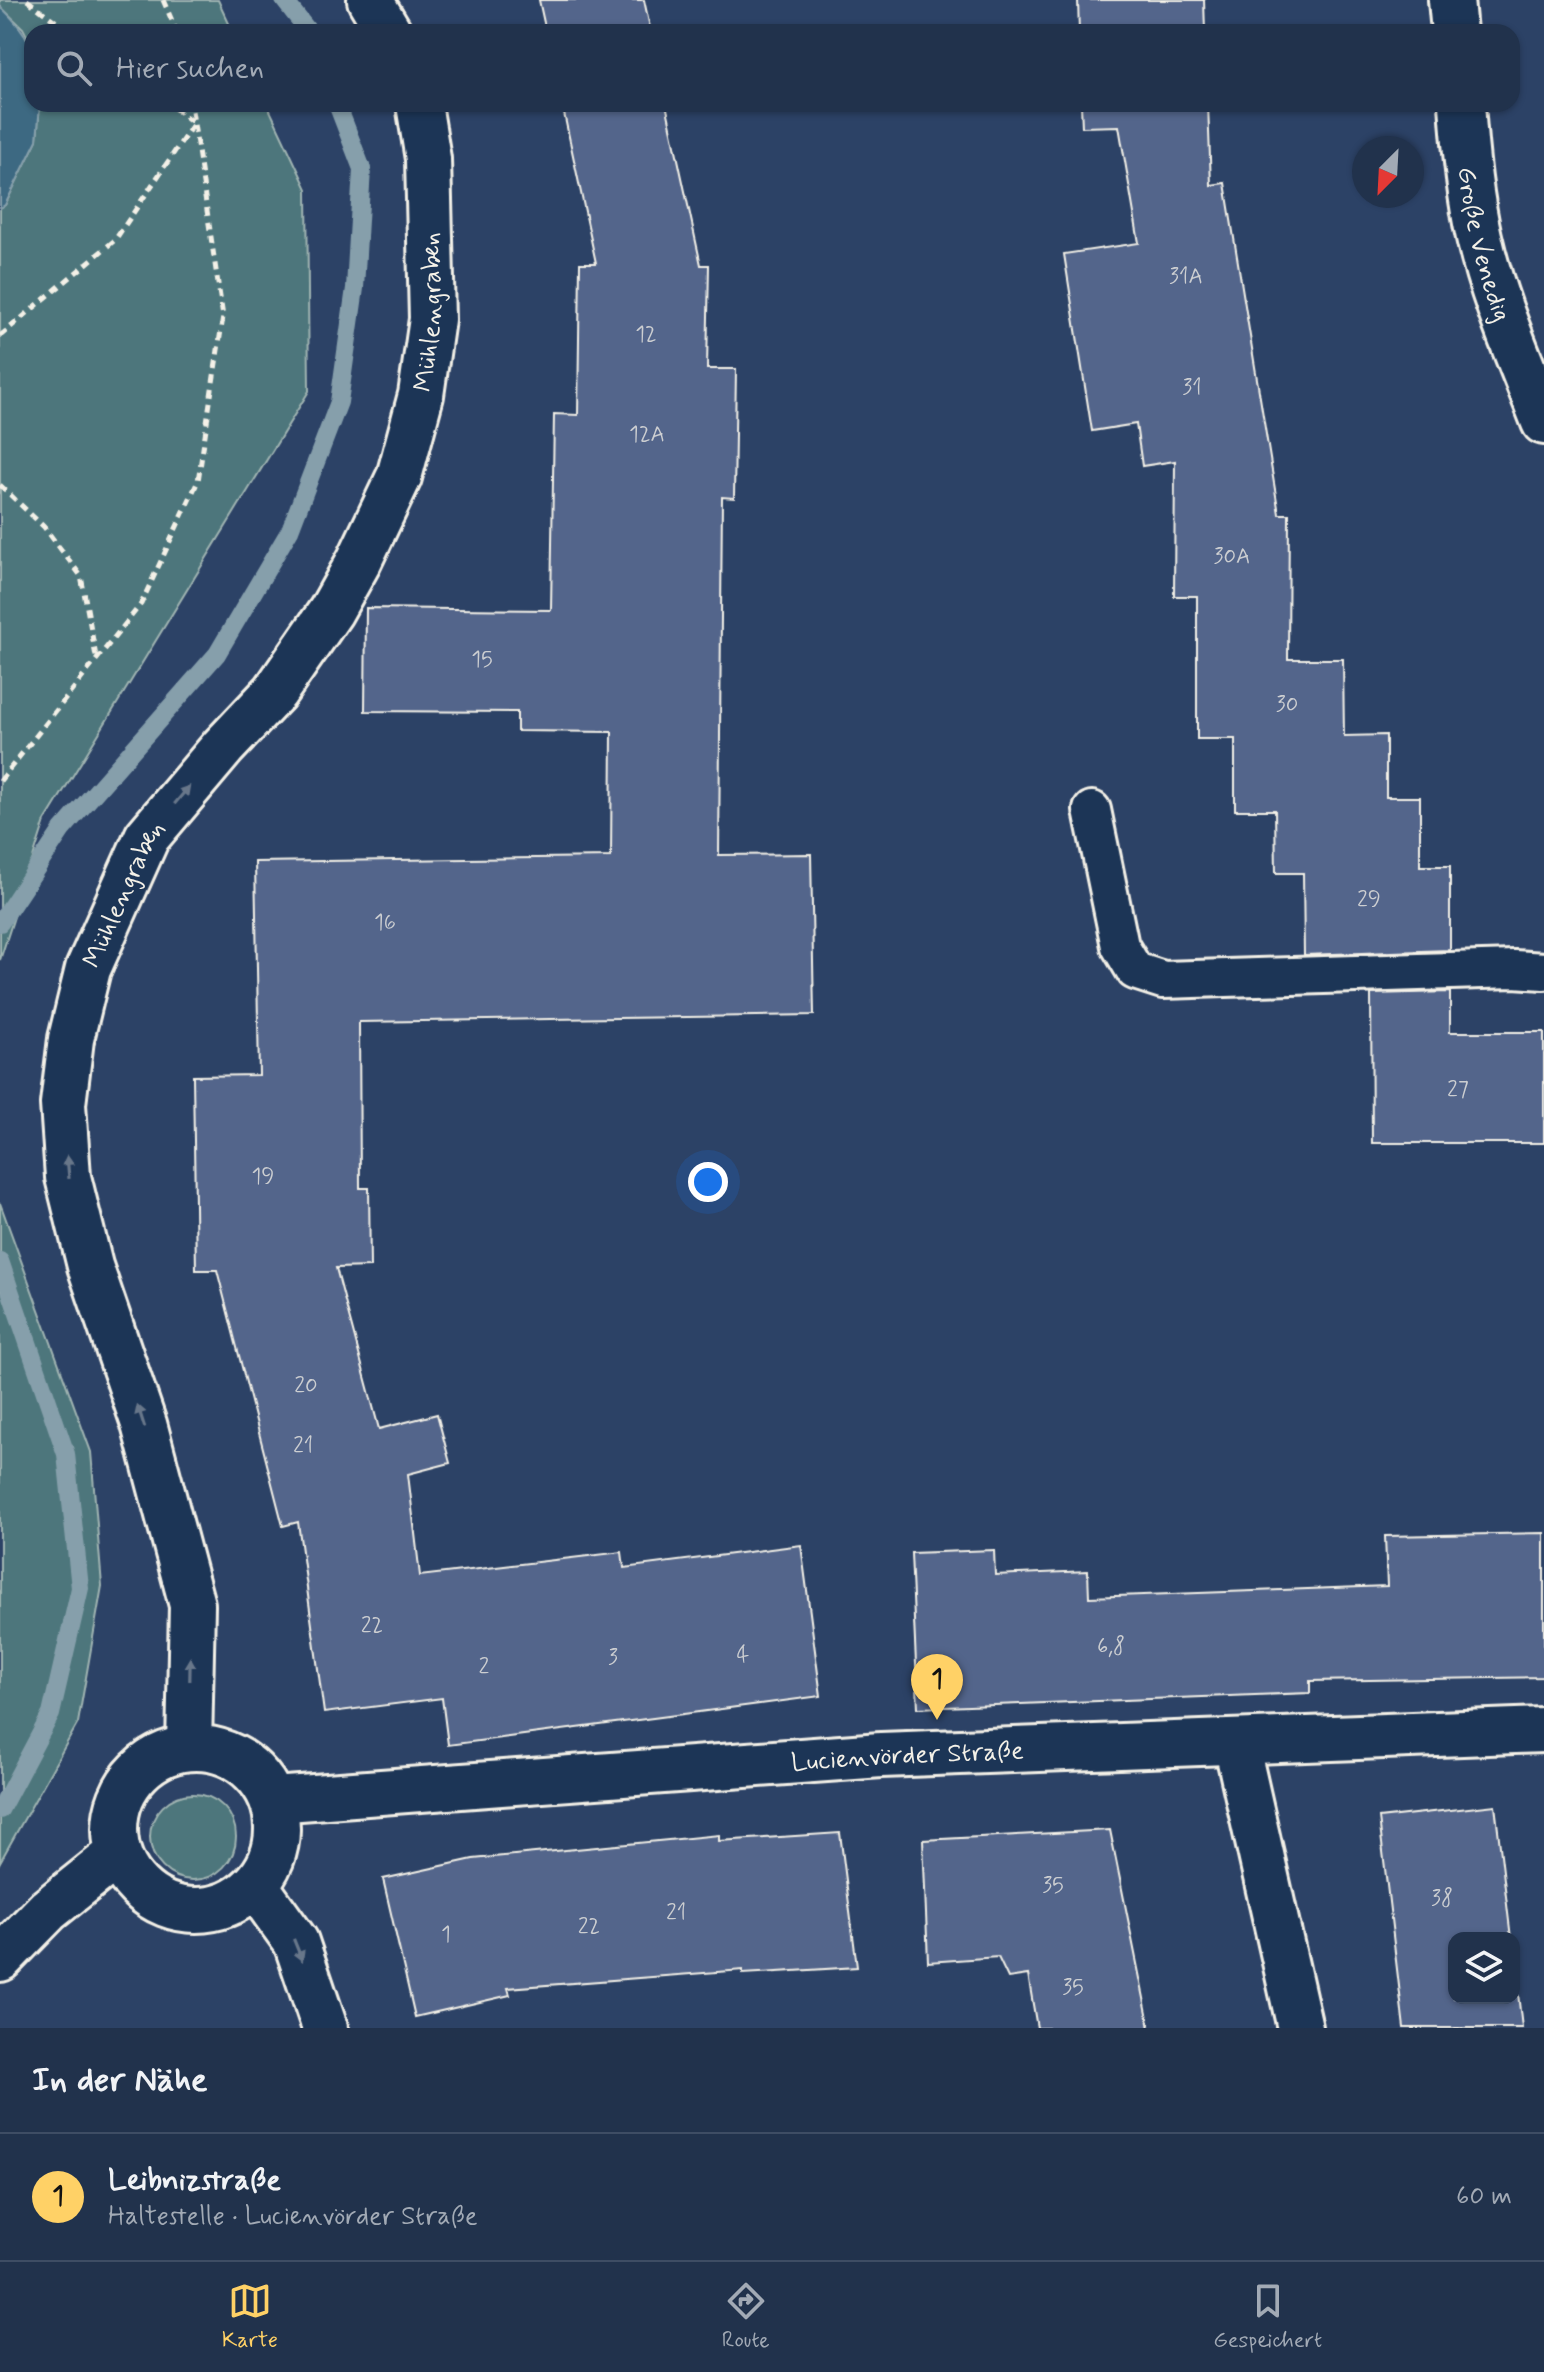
<!DOCTYPE html>
<html lang="de">
<head>
<meta charset="utf-8">
<style>
	body { margin:0; font-family:Mynerve,sans-serif; background:#293a53; color:#f1f3f6 }
	.controls { position:absolute; right:24px; bottom:24px; display:grid; overflow:hidden; border-radius:16px; box-shadow:0 2px 6px #0004 }
	.controls button { width:72px; height:72px; display:grid; place-items:center; padding:0; border:0; border-bottom:2px solid #3e4d64; background:#21324c; color:#f1f3f6; font:40px sans-serif }
	.compass { position:absolute; left:1352px; top:136px; width:72px; height:72px; border-radius:50%; background:#21324c; box-shadow:0 2px 6px #0004; rotate:204deg }
	.you { position:absolute; left:708px; top:1182px; width:28px; height:28px; margin:-20px; border:6px solid #fff; border-radius:50%; background:#1a73e8; box-shadow:0 0 0 12px #1a73e833 }
	.badge { display:grid; place-items:center; width:52px; height:52px; border-radius:50%; background:#ffd166; color:#111; font-size:26px; font-weight:700 }
	.pin { position:absolute; translate:-50% -66px; filter:drop-shadow(0 2px 4px #0008) }
	.pin::after { content:''; position:absolute; top:42px; width:28px; height:24px; background:inherit; clip-path:polygon(0 0,100% 0,50% 100%) }
	.list { margin:0; padding:0; list-style:none }
	h2 { display:flex; justify-content:space-between; align-items:center; height:104px; margin:0; padding:0 32px; font-size:34px }
	h2 small { font-size:26px; font-weight:400; color:#a2aab5 }
	.list li { display:grid; grid-template-columns:52px 1fr auto; gap:24px; align-items:center; box-sizing:border-box; height:128px; padding:0 32px; border-top:2px solid #3e4d64 }
	.list b { display:block; font-size:30px; white-space:nowrap }
	.list p { margin:0; font-size:26px; white-space:nowrap; color:#a2aab5 }
	.list em { font-size:26px; font-style:normal; color:#a2aab5 }
	.icon { flex:none; width:44px; height:44px; fill:none; stroke:currentColor; stroke-width:2; stroke-linecap:round; stroke-linejoin:round }
	.map { position:relative; flex:none; width:1544px; height:2028px; overflow:hidden }
	.search { position:absolute; background:#21324c; box-shadow:0 2px 6px #0004; left:24px; right:24px; top:24px; height:88px; display:flex; align-items:center; gap:20px; box-sizing:border-box; padding:0 28px; border-radius:24px; color:#a2aab5; font-size:30px }
	.sheet { height:232px; background:#21324c }
	nav { display:flex; justify-content:space-around; align-items:center; box-sizing:border-box; height:112px; border-top:2px solid #3e4d64; background:#21324c; font-size:22px; color:#a2aab5 }
	nav a { display:grid; justify-items:center; gap:4px }
	nav .on { color:#ffd166 }
	.map>svg:first-child { display:block }
</style>
</head>
<body>
<div class="map">
<svg width="1544" height="2028" viewBox="0 0 1544 2028">
	<rect width="100%" height="100%" fill="#2c4266"/>
	<filter id="ink" filterUnits="userSpaceOnUse"><feTurbulence type="fractalNoise" baseFrequency=".0125" numOctaves="2"/><feDisplacementMap in="SourceGraphic" scale="16" xChannelSelector="R" yChannelSelector="G"/><feConvolveMatrix kernelMatrix="1 2 1 2 8 2 1 2 1" color-interpolation-filters="sRGB"/></filter>
	<g filter="url(#ink)">
		<!-- green -->
		<g fill="#4d767b" stroke="#a0b4b2" stroke-width="2">
			<path d="M 0,0 L 218,0 L 233,32 L 32,32 L 32,45 L 23,28 L 0,6 Z"/>
			<path d="M 40,104 L 267,104 L 307,189 L 309,391 L 45,821 L 0,960 L 0,208 L 5,205 L 37,140 Z"/>
			<path d="M 0,1203 L 91,1452 L 102,1586 L 78,1723 L 0,1862 Z"/>
			<circle cx="193" cy="1837" r="43"/>
		</g>
		<!-- water -->
		<path fill="#3d6982" stroke="#869fab" stroke-width="2" d="M 0,6 C 40,45 32,51 32,104 L 40,104 L 37,140 L 5,205 L 0,208 Z"/>
		<g fill="none" stroke-linecap="round" stroke-linejoin="round">
			<!-- stream -->
			<g stroke="#869fab" stroke-width="18">
				<path d="M 284,0 L 309,32"/>
				<path d="M 0,923 L 62,830 L 217,654 L 290,530 L 339,402 L 355,288 L 362,169 L 337,104"/>
				<path d="M 0,1261 L 66,1454 L 80,1588 L 51,1714 L 0,1810"/>
			</g>
		</g>
		<!-- building -->
		<g fill="#52658b" stroke="#f4f1e8" stroke-width="2">
			<path d="M 539,0 L 644,0 L 651,32 L 546,32 Z"/>
			<path d="M 1078,0 L 1204,0 L 1205,32 L 1079,32 Z"/>
			<path d="M 562,104 L 666,104 L 701,265 L 709,265 L 707,369 L 736,369 L 734,498 L 722,497 L 719,855 L 811,854 L 814,1015 L 359,1022 L 360,1188 L 369,1188 L 370,1267 L 336,1268 L 379,1429 L 437,1414 L 450,1463 L 408,1474 L 420,1576 L 622,1552 L 624,1568 L 801,1545 L 821,1696 L 448,1745 L 442,1698 L 324,1713 L 298,1522 L 283,1526 L 217,1270 L 196,1270 L 193,1076 L 259,1075 L 255,862 L 611,857 L 612,732 L 517,731 L 517,712 L 365,711 L 366,608 L 551,610 L 554,414 L 578,415 L 580,263 L 596,263 Z"/>
			<path d="M 1081,104 L 1208,104 L 1211,185 L 1225,183 L 1279,514 L 1289,514 L 1288,659 L 1343,659 L 1344,736 L 1386,735 L 1386,797 L 1420,797 L 1420,866 L 1450,866 L 1450,950 L 1304,955 L 1303,873 L 1276,873 L 1275,810 L 1235,810 L 1235,739 L 1197,739 L 1197,596 L 1174,596 L 1175,461 L 1142,466 L 1136,424 L 1092,431 L 1064,254 L 1139,243 L 1119,126 L 1082,127 Z"/>
			<path d="M 1450,992 L 1450,1032 L 1544,1032 L 1544,1143 L 1372,1143 L 1371,994 Z"/>
			<path d="M 1544,1533 L 1544,1677 L 1310,1681 L 1310,1693 L 918,1708 L 911,1553 L 994,1550 L 995,1575 L 1088,1571 L 1089,1597 L 1387,1586 L 1385,1536 Z"/>
			<path d="M 1495,1805 L 1511,1938 L 1454,1938 L 1454,1998 L 1514,1998 L 1514,1959 L 1522,2028 L 1404,2028 L 1379,1818 Z"/>
			<path d="M 1110,1830 L 1150,2028 L 1037,2028 L 1028,1975 L 1008,1978 L 998,1957 L 928,1962 L 923,1840 Z"/>
			<path d="M 840,1833 L 857,1967 L 743,1974 L 743,1970 L 508,1988 L 510,1995 L 415,2017 L 383,1879 L 473,1859 L 719,1835 L 719,1841 Z"/>
		</g>
		<g fill="none" stroke-linecap="round" stroke-linejoin="round">
			<defs>
				<path id="service" d="M 1092,810 L 1120,946 L 1135,971 L 1163,980 L 1514,969 L 1544,971"/>
				<g id="minor">
					<path d="M 370,0 L 389,32"/>
					<path d="M 1451,0 L 1454,32"/>
					<path id="s1" d="M 1462,104 C 1465,149 1469,193 1479,237 C 1493,300 1521,362 1544,422"/>
					<path d="M 1236,1743 L 1300,2028"/>
					<path id="s2" d="M 189,1747 L 192,1605 L 144,1424 L 90,1266 L 68,1177 L 63,1104 L 71,1039 L 88,969 L 147,837 L 223,747 L 275,692 L 331,611 L 359,561 L 399,477 L 421,395 L 432,319 L 428,159 L 419,104"/>
					<circle cx="196" cy="1829" r="81"/>
					<path id="s3" d="M 273,1800 L 881,1755 L 1544,1730"/>
					<path d="M 255,1885 L 296,1942 L 325,2028"/>
					<path d="M 0,1959 L 48,1910 L 118,1854"/>
				</g>
			</defs>
			<!-- service casing -->
			<use href="#service" stroke="#f4f1e8" stroke-width="42"/>
			<!-- minor casing -->
			<use href="#minor" stroke="#f4f1e8" stroke-width="50"/>
			<!-- path -->
			<g stroke="#f4f1e8" stroke-width="5" stroke-dasharray="8 6" stroke-linecap="butt">
				<path d="M 27,0 L 70,32"/>
				<path d="M 163,0 L 177,32"/>
				<path d="M 0,336 L 115,240 L 194,123 L 169,104"/>
				<path d="M 0,485 L 44,527 L 81,576 L 97,662"/>
				<path d="M 0,781 L 141,604 L 198,481 L 223,317 L 191,104"/>
			</g>
			<!-- service -->
			<use href="#service" stroke="#1d3557" stroke-width="36"/>
			<!-- minor -->
			<use href="#minor" stroke="#1d3557" stroke-width="44"/>
		</g>
		<!-- one-way arrows -->
		<defs><path id="oneway-solid" d="M-6-.8H1V-3.2L6.5 0L1 3.2V.8H-6Z" transform="scale(2)"/></defs>
		<g fill="#68778a">
			<use href="#oneway-solid" transform="translate(182 795) rotate(-50)"/>
			<use href="#oneway-solid" transform="translate(68 1167) rotate(-95)"/>
			<use href="#oneway-solid" transform="translate(141 1416) rotate(-108)"/>
			<use href="#oneway-solid" transform="translate(190 1669) rotate(-89)"/>
			<use href="#oneway-solid" transform="translate(298 1950) rotate(68)"/>
		</g>
	</g>
	<g text-anchor="middle" stroke-width="7" stroke-linejoin="round" paint-order="stroke">
		<!-- number labels -->
		<g font-size="22" fill="#ccced1">
			<text x="1186" y="283">31A</text>
			<text x="646" y="341">12</text>
			<text x="1192" y="394">31</text>
			<text x="647" y="441">12A</text>
			<text x="1232" y="563">30A</text>
			<text x="482" y="666">15</text>
			<text x="1287" y="711">30</text>
			<text x="1369" y="906">29</text>
			<text x="385" y="929">16</text>
			<text x="1458" y="1096">27</text>
			<text x="263" y="1183">19</text>
			<text x="306" y="1392">20</text>
			<text x="303" y="1452">21</text>
			<text x="372" y="1632">22</text>
			<text x="1111" y="1653">6,8</text>
			<text x="743" y="1661">4</text>
			<text x="613" y="1664">3</text>
			<text x="484" y="1673">2</text>
			<text x="1053" y="1892">35</text>
			<text x="1442" y="1905">38</text>
			<text x="676" y="1919">21</text>
			<text x="589" y="1933">22</text>
			<text x="446" y="1941">1</text>
			<text x="1073" y="1994">35</text>
		</g>
		<!-- street labels -->
		<g font-size="26" fill="#f4f1e8" stroke="#1d3557">
			<text dy="9" stroke="none"><textPath href="#s1" startOffset="142">Große Venedig</textPath></text>
			<text dy="9" stroke="none"><textPath href="#s2" startOffset="1554">Mühlengraben</textPath></text>
			<text dy="9" stroke="none"><textPath href="#s2" startOffset="882">Mühlengraben</textPath></text>
			<text dy="9" stroke="none"><textPath href="#s3" startOffset="636">Lucienvörder Straße</textPath></text>
		</g>
	</g>
</svg>
<div class="controls">
<button><svg class="icon" aria-label="layers" viewBox="0 0 24 24"><path d="M12 4l9 5-9 5-9-5zM3 14l9 5 9-5"/></svg></button>
</div>
<svg class="compass" viewBox="-18 -18 36 36"><path d="M0-13l5 13h-10z" fill="#e53935"/><path d="M0 13l5-13h-10z" fill="#a2aab5"/></svg>
<div class="you"></div>
<div class="pin badge" style="left:937px;top:1720px">1</div>
<div class="search"><svg class="icon" aria-label="search" viewBox="0 0 24 24"><circle cx="10" cy="10" r="6"/><path d="M15 15l6 6"/></svg>Hier suchen</div>
</div>
<section class="sheet">
<h2>In der Nähe<small></small></h2>
<ul class="list">
<li><span class="badge">1</span><div><b>Leibnizstraße</b><p>Haltestelle · Lucienvörder Straße</p></div><em>60 m</em></li>
</ul>
</section>
<nav>
<a class="on"><svg class="icon" aria-label="map" viewBox="0 0 24 24"><path d="M3 6l6-2 6 2 6-2v14l-6 2-6-2-6 2zM9 4v14M15 6v14"/></svg>Karte</a>
<a><svg class="icon" aria-label="directions" viewBox="0 0 24 24"><path d="M12 3l9 9-9 9-9-9zM9 14v-3h6M13 9l2 2-2 2"/></svg>Route</a>
<a><svg class="icon" aria-label="saved" viewBox="0 0 24 24"><path d="M7 4h10v16l-5-4-5 4z"/></svg>Gespeichert</a>
</nav>
</body>
</html>
